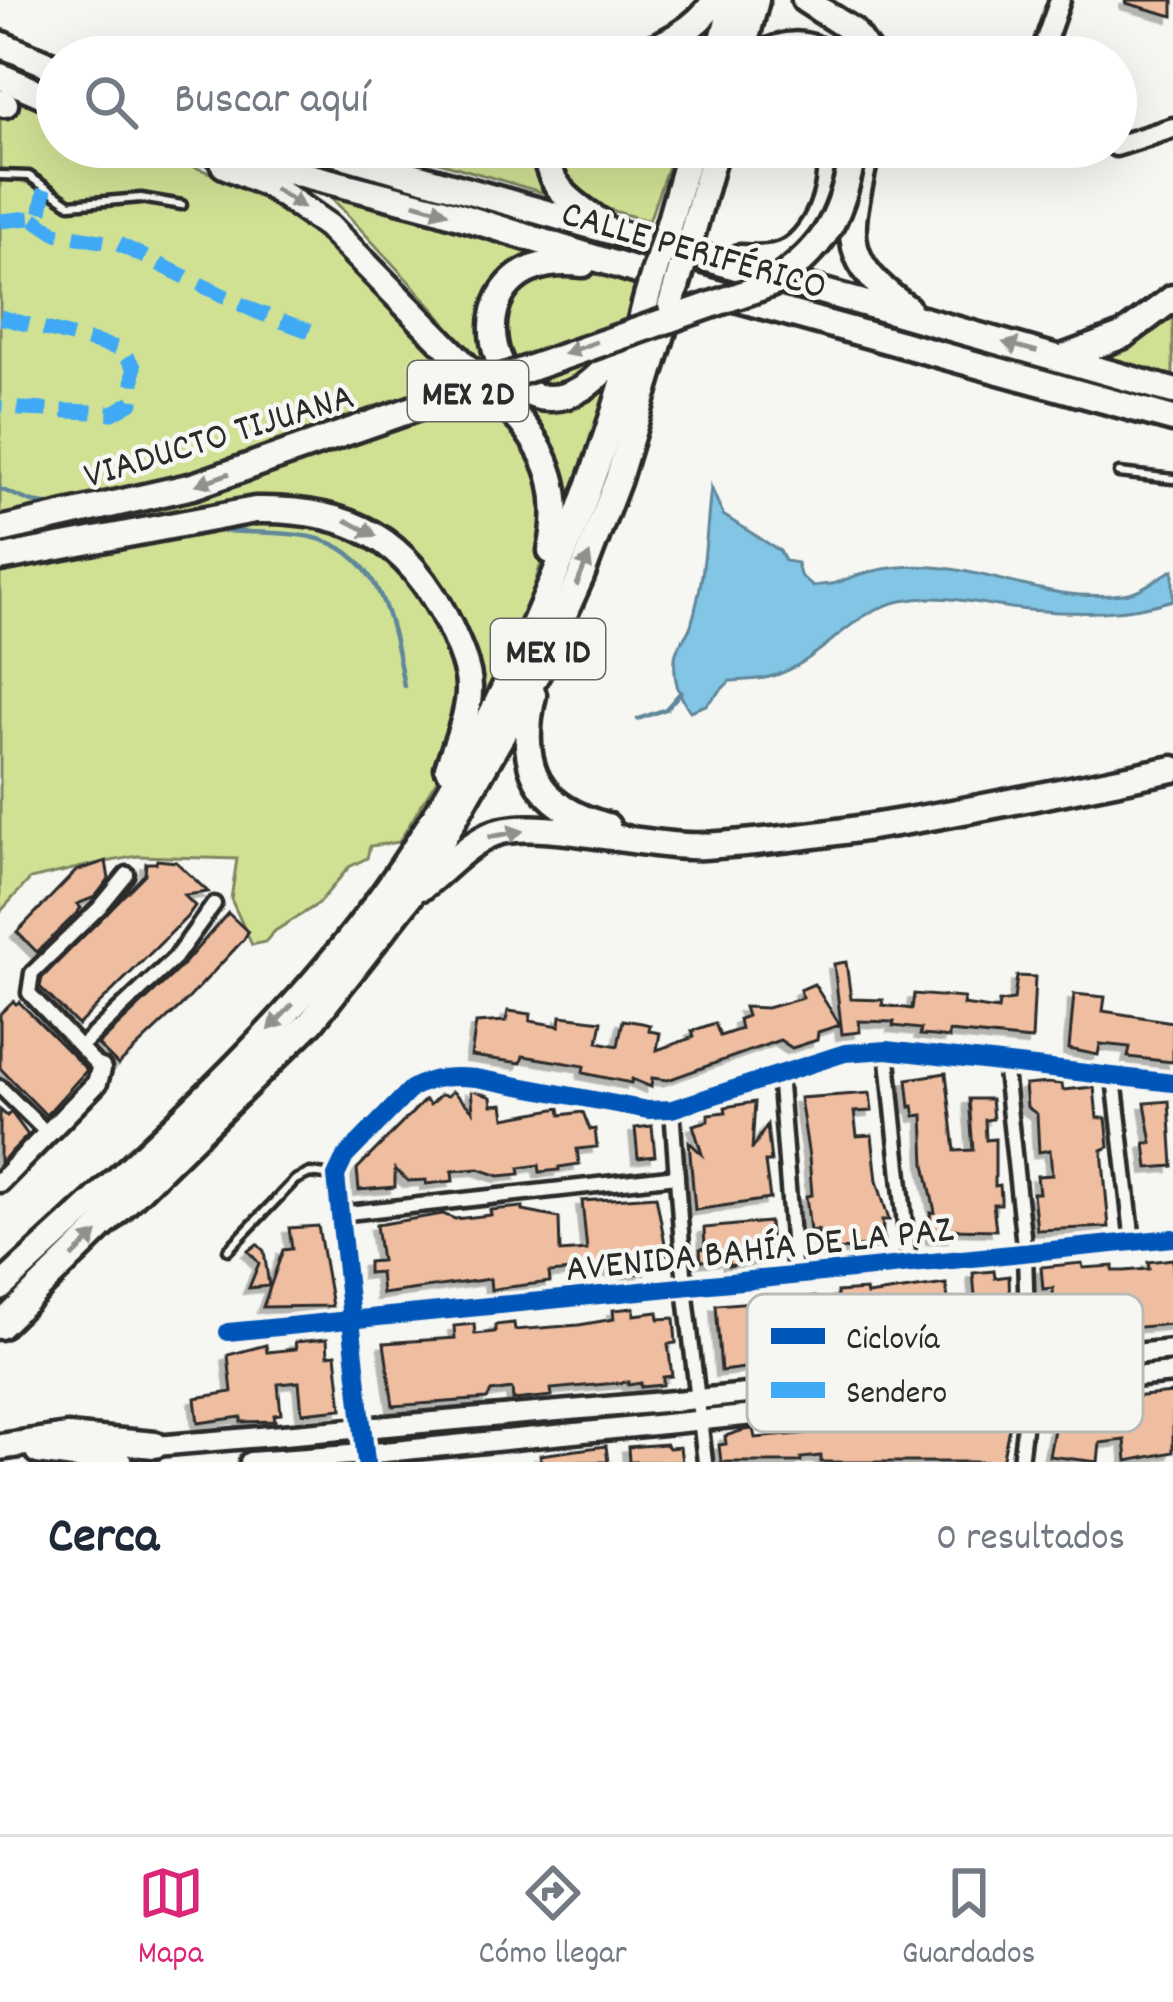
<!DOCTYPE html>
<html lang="es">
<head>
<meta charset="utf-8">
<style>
	body { margin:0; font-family:Dekko,sans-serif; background:#f6f6f7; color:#1f2937 }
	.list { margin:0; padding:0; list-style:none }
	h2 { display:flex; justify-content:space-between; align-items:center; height:156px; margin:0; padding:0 48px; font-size:51px }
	h2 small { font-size:39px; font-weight:400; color:#747a83 }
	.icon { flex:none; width:66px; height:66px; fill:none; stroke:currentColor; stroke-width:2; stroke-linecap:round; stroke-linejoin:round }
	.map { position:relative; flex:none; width:1173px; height:1462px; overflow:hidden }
	.search { position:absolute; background:#fff; box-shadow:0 12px 48px #0002; left:36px; right:36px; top:36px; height:132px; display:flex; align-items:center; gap:30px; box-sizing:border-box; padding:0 42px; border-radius:66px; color:#747a83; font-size:45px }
	.sheet { height:372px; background:#fff }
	nav { display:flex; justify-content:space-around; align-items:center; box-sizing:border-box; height:168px; border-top:3px solid #e0e1e3; background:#fff; font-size:33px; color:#747a83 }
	nav a { display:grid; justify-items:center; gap:6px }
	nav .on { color:#db2777 }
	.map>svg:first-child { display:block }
</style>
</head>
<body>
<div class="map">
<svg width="1173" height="1462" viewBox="0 0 1173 1462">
	<defs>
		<filter id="shadow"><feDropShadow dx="-5.5" dy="5.5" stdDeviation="0" flood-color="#0004"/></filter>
	</defs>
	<rect width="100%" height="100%" fill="#f6f6f2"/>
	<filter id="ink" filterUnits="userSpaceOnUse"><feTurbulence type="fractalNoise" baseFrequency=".00833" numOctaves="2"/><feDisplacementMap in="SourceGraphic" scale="24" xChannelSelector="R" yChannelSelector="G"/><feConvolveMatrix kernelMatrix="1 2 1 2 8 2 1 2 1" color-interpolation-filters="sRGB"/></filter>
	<g filter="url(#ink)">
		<!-- green -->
		<g fill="#d0e194" stroke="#7e8660" stroke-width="3">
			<path d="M 0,85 L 57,110 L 57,147 L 141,147 L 259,191 L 305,217 L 533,442 C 539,455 550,470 551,484 C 555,604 458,742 399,842 L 370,846 L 367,858 L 349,867 L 318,904 L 275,931 L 265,942 L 252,945 L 231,899 L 237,859 L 138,856 L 95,864 L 30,879 L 0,912 Z"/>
			<path d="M 388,147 L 533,147 L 535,161 L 561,198 Z"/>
			<path d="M 556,147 L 670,147 L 668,166 L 649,221 C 600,207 567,203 556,147 Z"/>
			<path d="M 319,184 L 538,249 C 518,261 495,279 486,302 C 469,350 499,414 555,411 C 576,410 598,393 613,381 L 567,504 L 527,419 L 426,300 Z"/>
			<path d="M 574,261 L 643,275 L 620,340 L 594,374 L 554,385 L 528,379 L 503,350 L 507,295 Z"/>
			<path d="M 695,266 L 1173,401 L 1173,405 L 693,271 Z"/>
			<path d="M 1173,308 L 1173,377 L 1094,357 Z"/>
		</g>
		<!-- water -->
		<path fill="#83c5e4" stroke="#60879a" stroke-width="3" d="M 711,487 L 723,515 L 780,551 L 785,561 L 797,563 L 800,575 L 813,587 C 824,582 827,587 839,582 C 951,536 1019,607 1123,594 C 1142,592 1156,578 1173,570 L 1173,600 C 1124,615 1079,614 1028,610 C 983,606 946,592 901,601 C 852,611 827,654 784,672 C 766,680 749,680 730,681 L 706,705 L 690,711 C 678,694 673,679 675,658 C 676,645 687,638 691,625 C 705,580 706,533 711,487 Z"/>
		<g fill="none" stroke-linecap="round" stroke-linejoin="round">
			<!-- stream -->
			<g stroke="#60879a" stroke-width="4.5">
				<path d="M 0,489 L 32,502 L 58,506"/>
				<path d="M 116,515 L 147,520"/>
				<path d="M 211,530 C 245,534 291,530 322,540 C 384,559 394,633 404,686"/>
				<path d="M 638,719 L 666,709 L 681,692"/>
			</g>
		</g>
		<!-- building -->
		<g fill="#efbea0" stroke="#2b2b2b" stroke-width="3" filter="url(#shadow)">
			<path d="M 1126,0 L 1173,0 L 1173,16 L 1126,3 Z"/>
			<path d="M 157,860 L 176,862 L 208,892 L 184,895 L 195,906 L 187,917 L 78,1025 L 40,987 L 42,978 L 145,874 L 146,863 L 156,863 Z"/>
			<path d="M 106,861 L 109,879 L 95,897 L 77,904 L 81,908 L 75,915 L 37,952 L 17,932 L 76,871 Z"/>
			<path d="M 228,913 L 248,932 L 244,939 L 190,997 L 118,1065 L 98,1045 L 182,966 Z"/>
			<path d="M 846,962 L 851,999 L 883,1000 L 882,1005 L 912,1009 L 914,994 L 964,998 L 963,1005 L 998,1010 L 999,1002 L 1014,1000 L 1017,976 L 1035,977 L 1032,1040 L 949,1032 L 949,1038 L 934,1036 L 920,1035 L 921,1029 L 893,1026 L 894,1022 L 859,1021 L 860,1032 L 842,1034 L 834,964 Z"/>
			<path d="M 814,984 L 840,1025 L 818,1032 L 817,1040 L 792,1048 L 780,1040 L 668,1080 L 652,1078 L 651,1087 L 632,1079 L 631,1083 L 583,1073 L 584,1066 L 554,1061 L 523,1056 L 521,1063 L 471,1056 L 476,1023 L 506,1021 L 508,1011 L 531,1014 L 530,1021 L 560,1026 L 561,1016 L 602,1021 L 598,1042 L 618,1046 L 623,1020 L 642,1023 L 650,1025 L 649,1031 L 660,1033 L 657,1050 L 694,1037 L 692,1031 L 715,1023 L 720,1036 L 741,1029 L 739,1019 L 747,1016 L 744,1007 L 767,1008 L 803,998 L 800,990 Z"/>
			<path d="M 1074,994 L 1105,997 L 1103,1011 L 1173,1022 L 1173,1062 L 1128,1057 L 1130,1047 L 1100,1044 L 1098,1055 L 1069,1049 Z"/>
			<path d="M 13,1001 L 16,1004 L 19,1002 L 87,1070 L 46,1115 L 0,1068 L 0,1014 Z"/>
			<path d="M 946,1073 L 955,1151 L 973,1150 L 969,1099 L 991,1099 L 993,1119 L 985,1120 L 986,1140 L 995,1139 L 995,1186 L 1000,1185 L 1001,1198 L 1001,1204 L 993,1204 L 996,1230 L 953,1229 L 953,1236 L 932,1238 L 930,1213 L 935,1212 L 925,1164 L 923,1115 L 915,1116 L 913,1106 L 910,1107 L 907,1079 Z"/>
			<path d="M 1048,1083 L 1062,1084 L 1063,1090 L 1094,1087 L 1097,1118 L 1106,1118 L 1107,1127 L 1109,1147 L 1102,1150 L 1109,1227 L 1037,1230 L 1033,1193 L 1039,1193 L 1037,1176 L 1052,1175 L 1050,1150 L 1039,1152 L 1037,1114 L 1027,1107 L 1025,1085 Z"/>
			<path d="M 471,1089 L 491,1097 L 492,1105 L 503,1104 L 505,1118 L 560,1108 L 561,1115 L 583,1112 L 590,1130 L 595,1129 L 597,1147 L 577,1149 L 579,1164 L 559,1167 L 559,1170 L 540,1172 L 539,1165 L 519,1168 L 520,1174 L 499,1176 L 479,1169 L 452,1171 L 453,1181 L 426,1184 L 426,1180 L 408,1181 L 395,1169 L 395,1187 L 359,1190 L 357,1169 L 425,1100 L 430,1105 L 440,1095 L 448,1096 L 452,1091 L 473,1111 Z"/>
			<path d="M 870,1093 L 872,1111 L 854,1112 L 857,1136 L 872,1135 L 877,1181 L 889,1220 L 882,1220 L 884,1243 L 820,1253 L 818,1230 L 810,1231 L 806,1196 L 812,1195 L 809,1157 L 800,1098 Z"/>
			<path d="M 1169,1101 L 1173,1166 L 1148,1168 L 1145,1143 L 1152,1143 L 1145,1103 Z"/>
			<path d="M 755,1102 L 752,1150 L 767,1125 L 771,1162 L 765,1162 L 770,1199 L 695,1210 L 689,1142 L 702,1154 L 693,1125 L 708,1121 L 708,1114 L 726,1112 L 725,1107 Z"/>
			<path d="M 0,1110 L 7,1116 L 11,1112 L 28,1135 L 0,1163 Z"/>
			<path d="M 652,1126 L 655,1156 L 638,1158 L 635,1128 Z"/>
			<path d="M 656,1196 L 667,1254 L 660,1255 L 660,1265 L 642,1266 L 643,1274 L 592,1269 L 549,1273 L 550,1282 L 501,1288 L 491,1290 L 490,1279 L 382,1294 L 380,1272 L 368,1273 L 368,1262 L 381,1261 L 376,1225 L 443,1214 L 455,1219 L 491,1215 L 490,1210 L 523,1207 L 523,1211 L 559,1218 L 560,1252 L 587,1250 L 582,1201 Z"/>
			<path d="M 769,1222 L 772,1257 L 729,1266 L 728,1259 L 701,1261 L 700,1249 L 705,1248 L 704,1228 Z"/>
			<path d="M 318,1226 L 332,1306 L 263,1307 L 283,1250 L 292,1249 L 289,1228 Z"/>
			<path d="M 257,1244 L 264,1251 L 269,1286 L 249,1288 L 259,1263 L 248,1251 Z"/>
			<path d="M 1173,1259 L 1173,1324 L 1129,1328 L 1130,1337 L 1095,1340 L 1094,1334 L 1069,1337 L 1063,1339 L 1064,1344 L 1048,1346 L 1047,1332 L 1051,1332 L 1054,1323 L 1053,1288 L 1043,1289 L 1041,1267 L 1082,1263 L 1083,1268 L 1113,1266 L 1113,1271 L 1124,1271 L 1149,1269 L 1148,1262 Z"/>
			<path d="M 994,1271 L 995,1278 L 1009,1276 L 1011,1341 L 942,1345 L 943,1356 L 920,1359 L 920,1351 L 847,1359 L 830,1357 L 721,1371 L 716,1305 L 815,1297 L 817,1317 L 838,1314 L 837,1292 L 866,1290 L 867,1295 L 946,1284 L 950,1316 L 970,1314 L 970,1308 L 976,1307 L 973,1273 Z"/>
			<path d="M 634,1308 L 634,1315 L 658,1312 L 659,1319 L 674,1318 L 676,1343 L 668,1344 L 672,1376 L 663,1377 L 663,1385 L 641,1387 L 641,1383 L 628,1385 L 628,1382 L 551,1389 L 552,1396 L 513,1400 L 512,1389 L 491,1392 L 487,1399 L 393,1406 L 384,1343 L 455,1338 L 454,1326 L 474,1324 L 475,1334 L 495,1332 L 495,1325 L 514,1323 L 515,1330 L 579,1325 L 614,1319 L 613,1310 Z"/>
			<path d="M 327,1339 L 328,1355 L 336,1354 L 342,1409 L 302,1413 L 299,1382 L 278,1384 L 281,1414 L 274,1415 L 275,1421 L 241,1422 L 241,1417 L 198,1423 L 195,1398 L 232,1392 L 228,1355 L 266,1345 L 267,1352 L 296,1349 L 295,1342 Z"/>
			<path d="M 1173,1393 L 1173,1452 L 1127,1461 L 1125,1440 L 1100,1443 L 1098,1462 L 1049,1456 L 1055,1424 L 1046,1423 L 1047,1410 L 1071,1413 L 1070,1404 L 1089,1401 L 1089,1397 L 1100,1395 L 1101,1400 Z"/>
			<path d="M 1014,1403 L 1002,1462 L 821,1462 L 821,1456 L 801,1458 L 801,1462 L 721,1462 L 719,1445 L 726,1444 L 725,1436 L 744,1430 L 753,1429 L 755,1438 L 800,1434 L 858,1427 L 857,1418 L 868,1417 L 868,1422 L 897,1419 L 969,1407 L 970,1413 L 1004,1410 L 1003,1404 Z"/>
			<path d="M 666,1444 L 669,1448 L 680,1447 L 682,1462 L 629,1462 L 628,1447 Z"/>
			<path d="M 606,1446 L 608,1462 L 541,1462 L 540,1455 Z"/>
		</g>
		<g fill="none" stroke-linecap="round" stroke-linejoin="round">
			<defs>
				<g id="lane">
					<path d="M 0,175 L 29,176 L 70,204 L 141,198 L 182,205"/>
					<path d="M 1119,473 L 1173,479"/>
					<path d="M 228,1250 L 295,1180 L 310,1173 L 333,1176"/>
				</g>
				<g id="street">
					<path d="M 81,1046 L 175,958 L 214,904"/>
					<path d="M 887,1050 L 909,1264"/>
					<path d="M 1004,1062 L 1025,1254 L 1029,1387 L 1020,1462"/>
					<path d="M 101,1069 L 29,993 L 32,973 L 100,907 L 127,874"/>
					<path d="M 779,1073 L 795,1276"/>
					<path d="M 1114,1078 L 1133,1242"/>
					<path d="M 0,1087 L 48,1134"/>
					<path d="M 672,1109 L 685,1287 L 705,1462"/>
					<path d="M 339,1214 L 677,1176"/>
					<path d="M 228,1332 L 1173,1238"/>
					<path d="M 366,1461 L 336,1176 L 345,1157 L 411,1089 C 433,1076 452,1076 476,1078 L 648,1110 L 672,1109 L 845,1053 L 887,1050 L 1173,1083"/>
				</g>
				<g id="secondary">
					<path d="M 1040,57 L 1060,0"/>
					<path d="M 1116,146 L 1173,128"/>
					<path d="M 0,1182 L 97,1083 L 101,1069"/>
					<path d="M 144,1447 L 698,1399 L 1173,1350"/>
					<path d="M 250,1462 L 365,1454 L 1173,1373"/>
				</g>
				<g id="highway">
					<path d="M 805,0 L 853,31 L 871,57"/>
					<path d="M 0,44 L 57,68"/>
					<path d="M 631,57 C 666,44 694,31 716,0"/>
					<path d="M 718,57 L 734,0"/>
					<path d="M 741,57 L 756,0"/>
					<path d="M 759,57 C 783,42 807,41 831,57"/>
					<path d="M 0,76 L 57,101"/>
					<path d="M 0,102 L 5,104"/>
					<path d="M 196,147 L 437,209 L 637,271 L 1173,419"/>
					<path d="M 314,147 L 1173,391"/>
					<path d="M 545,147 C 547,185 569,201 599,221"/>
					<path d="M 867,147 C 852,227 832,255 907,308"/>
					<path d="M 224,165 L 269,185 L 328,226 L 521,422 C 554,463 562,500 551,551"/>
					<path d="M 669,224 L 691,147"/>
					<path d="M 693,230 L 716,147"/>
					<path d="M 740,258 C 752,259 767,260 779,256 C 817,244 839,181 827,147"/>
					<path d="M 583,264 C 439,247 489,446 584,387 C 602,375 616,356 630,339"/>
					<path d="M 1062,358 L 1124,335 L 1173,298"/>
					<path d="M 0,558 L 255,510 C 349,508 408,538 449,625 C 457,642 469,668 469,687 C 470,713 456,743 448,768"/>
					<path d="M 533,695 C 517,766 536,807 607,826"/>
					<path d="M 422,887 C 445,870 467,843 495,833 C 540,817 648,849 704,846 C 862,836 1019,800 1173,769"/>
					<path d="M 0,1288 C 123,1173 254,1062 358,928 C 492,757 594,507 647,297"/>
					<path d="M 0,1326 L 311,1022 L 410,896 L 539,670 L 581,576 L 618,479 L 671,304"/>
					<path d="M 0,1447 L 67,1437 L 155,1445"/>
					<path d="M 38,1451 L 119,1462"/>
				</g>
			</defs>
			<!-- lane casing -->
			<use href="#lane" stroke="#2b2b2b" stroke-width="15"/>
			<!-- street casing -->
			<use href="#street" stroke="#2b2b2b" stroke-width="21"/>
			<!-- secondary casing -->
			<use href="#secondary" stroke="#2b2b2b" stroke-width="27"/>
			<!-- highway casing -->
			<use href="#highway" stroke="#2b2b2b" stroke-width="33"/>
			<!-- lane -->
			<use href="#lane" stroke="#f6f6f2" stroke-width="6"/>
			<!-- street -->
			<use href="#street" stroke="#f6f6f2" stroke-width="12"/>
			<!-- secondary -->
			<use href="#secondary" stroke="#f6f6f2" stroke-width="18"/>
			<!-- highway -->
			<use href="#highway" stroke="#f6f6f2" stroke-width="24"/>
			<defs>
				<g id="highway-bridge">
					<path d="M 647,297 L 669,224"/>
					<path d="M 671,304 L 693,230"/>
					<path d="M 0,530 L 193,486 L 771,284 C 830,246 841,213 855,147"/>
				</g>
			</defs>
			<!-- highway-bridge casing -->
			<use href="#highway-bridge" stroke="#2b2b2b" stroke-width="33" stroke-linecap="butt"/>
			<!-- highway-bridge -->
			<use href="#highway-bridge" stroke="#f6f6f2" stroke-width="24"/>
			<!-- quiet -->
			<g stroke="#3fa9f5" stroke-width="15" stroke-dasharray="30 15" stroke-linecap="butt">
				<path d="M 34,219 L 55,233 L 118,244 L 257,312 L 323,336"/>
				<path d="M 0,221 L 40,217 L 45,189"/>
				<path d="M 0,317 L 121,349 L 134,367 L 132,402 L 113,413 L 0,408"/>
			</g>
			<defs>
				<g id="cycleway">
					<path d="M 228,1332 L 1173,1238"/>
					<path d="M 366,1462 L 336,1176 L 345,1157 L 411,1089 C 433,1076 452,1076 476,1078 L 648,1110 L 672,1109 L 845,1053 L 887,1050 L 1173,1083"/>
				</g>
			</defs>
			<!-- cycleway casing -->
			<use href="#cycleway" stroke="#f6f6f2" stroke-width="26"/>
			<!-- cycleway -->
			<use href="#cycleway" stroke="#0057b8" stroke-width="18"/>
		</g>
		<!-- one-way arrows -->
		<defs><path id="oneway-solid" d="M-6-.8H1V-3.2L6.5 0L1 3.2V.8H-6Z" transform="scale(3)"/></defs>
		<g fill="#90908e">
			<use href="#oneway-solid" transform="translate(289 198) rotate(33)"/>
			<use href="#oneway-solid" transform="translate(431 208) rotate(16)"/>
			<use href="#oneway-solid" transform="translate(1020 347) rotate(-165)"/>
			<use href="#oneway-solid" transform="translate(580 348) rotate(160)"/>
			<use href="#oneway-solid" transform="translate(213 479) rotate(161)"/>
			<use href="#oneway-solid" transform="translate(361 528) rotate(27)"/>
			<use href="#oneway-solid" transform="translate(583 570) rotate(-68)"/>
			<use href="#oneway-solid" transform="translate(506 834) rotate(-10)"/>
			<use href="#oneway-solid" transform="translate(281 1017) rotate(133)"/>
			<use href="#oneway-solid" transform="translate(85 1245) rotate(-44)"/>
		</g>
	</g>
	<g text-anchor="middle" stroke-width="9" stroke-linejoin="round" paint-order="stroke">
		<!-- shield labels -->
		<g fill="#f6f6f2" stroke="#686867" stroke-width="3">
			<rect x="408" y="361" width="120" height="60" rx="9"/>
			<rect x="491" y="619" width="114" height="60" rx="9"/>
		</g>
		<g font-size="36" font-weight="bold" fill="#2b2b2b">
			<text x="468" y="404">MEX 2D</text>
			<text x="548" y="662">MEX 1D</text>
		</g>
		<!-- street labels -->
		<g font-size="39" fill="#2b2b2b" stroke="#f6f6f2">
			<text transform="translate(695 247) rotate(16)" y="14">CALLE PERIFÉRICO</text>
			<text transform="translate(218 433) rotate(-17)" y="14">VIADUCTO TIJUANA</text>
			<text transform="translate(759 1246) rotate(-6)" y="14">AVENIDA BAHÍA DE LA PAZ</text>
		</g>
	</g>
	<!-- legend -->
	<rect x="747" y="1294" width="396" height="138" rx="18" fill="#f6f6f2" stroke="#b9b9b6" stroke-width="3"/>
	<rect x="771" y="1328" width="54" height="16" fill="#0057b8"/>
	<rect x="771" y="1382" width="54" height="16" fill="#3fa9f5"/>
	<g font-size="33" fill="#2b2b2b">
		<text x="846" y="1348">Ciclovía</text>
		<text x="846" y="1402">Sendero</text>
	</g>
</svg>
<div class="search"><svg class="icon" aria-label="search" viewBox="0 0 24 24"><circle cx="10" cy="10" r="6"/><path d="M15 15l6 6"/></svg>Buscar aquí</div>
</div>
<section class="sheet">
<h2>Cerca<small>0 resultados</small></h2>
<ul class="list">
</ul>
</section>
<nav>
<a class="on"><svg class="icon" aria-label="map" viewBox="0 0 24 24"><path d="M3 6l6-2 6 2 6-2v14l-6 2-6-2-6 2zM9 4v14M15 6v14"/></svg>Mapa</a>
<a><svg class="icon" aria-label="directions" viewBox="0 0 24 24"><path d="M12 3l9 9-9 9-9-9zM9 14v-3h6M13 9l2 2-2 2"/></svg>Cómo llegar</a>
<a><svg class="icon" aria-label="saved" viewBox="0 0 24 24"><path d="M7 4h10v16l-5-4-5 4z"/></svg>Guardados</a>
</nav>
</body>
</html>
